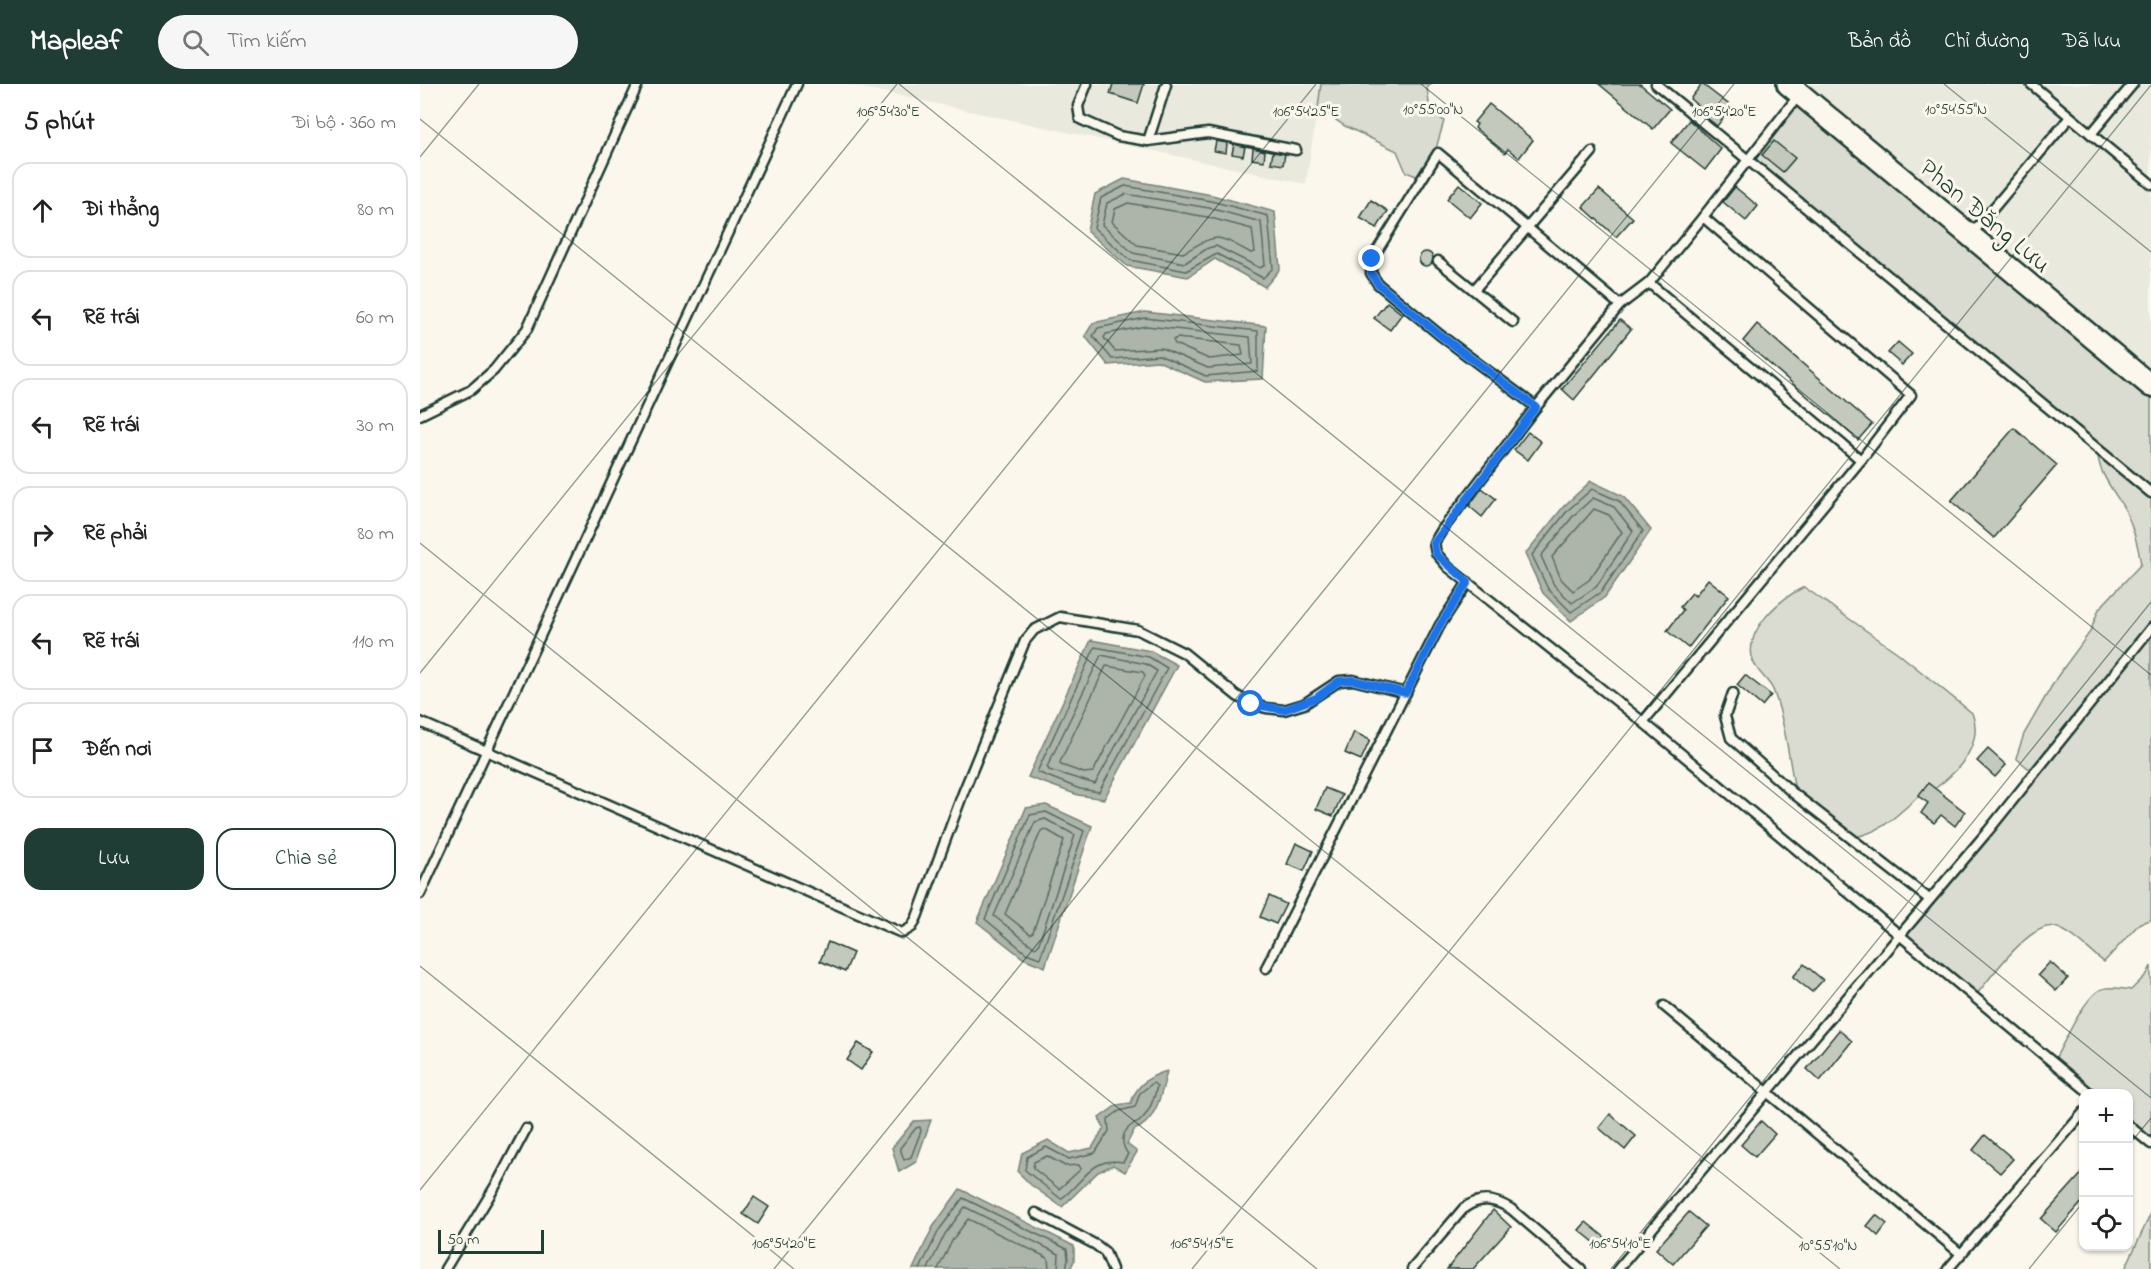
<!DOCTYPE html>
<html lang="vi">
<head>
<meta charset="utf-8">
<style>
	body { margin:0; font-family:"Indie Flower",sans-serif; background:#f6f6f6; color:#222 }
	.controls { position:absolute; right:18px; bottom:18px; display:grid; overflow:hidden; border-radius:12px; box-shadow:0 2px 4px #0004 }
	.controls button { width:54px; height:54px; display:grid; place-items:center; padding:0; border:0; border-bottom:2px solid #e0e0e0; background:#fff; color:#222; font:30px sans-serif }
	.scale { position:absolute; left:18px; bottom:15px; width:106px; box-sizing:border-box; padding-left:6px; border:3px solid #1f3d34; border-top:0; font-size:16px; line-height:21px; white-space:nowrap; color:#1f3d34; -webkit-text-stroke:4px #fbf7ec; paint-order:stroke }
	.stop { position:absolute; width:18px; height:18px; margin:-14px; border:4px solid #1a73e8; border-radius:50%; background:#fff }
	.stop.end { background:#1a73e8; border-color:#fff; box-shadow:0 2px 6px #0008 }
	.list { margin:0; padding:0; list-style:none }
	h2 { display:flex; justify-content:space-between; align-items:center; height:78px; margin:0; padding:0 24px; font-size:26px }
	h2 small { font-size:20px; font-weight:400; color:#767676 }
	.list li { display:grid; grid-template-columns:39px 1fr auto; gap:18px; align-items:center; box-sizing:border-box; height:96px; margin:0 12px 12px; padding:0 12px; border:2px solid #e0e0e0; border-radius:18px }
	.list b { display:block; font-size:22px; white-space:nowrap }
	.list em { font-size:20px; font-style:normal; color:#767676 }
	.actions { display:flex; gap:12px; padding:18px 24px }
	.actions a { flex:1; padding:14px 0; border:2px solid #1f3d34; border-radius:18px; text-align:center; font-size:21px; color:#1f3d34 }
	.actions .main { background:#1f3d34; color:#fff }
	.icon { flex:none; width:33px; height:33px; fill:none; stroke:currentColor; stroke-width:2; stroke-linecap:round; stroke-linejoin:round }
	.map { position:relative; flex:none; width:1731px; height:1185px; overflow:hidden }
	header { display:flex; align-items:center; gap:36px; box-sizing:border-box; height:84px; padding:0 30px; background:#1f3d34; color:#fff }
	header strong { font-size:28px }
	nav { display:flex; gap:33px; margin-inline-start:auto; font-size:21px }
	.search { width:420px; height:54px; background:#f6f6f6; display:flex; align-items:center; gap:15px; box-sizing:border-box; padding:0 21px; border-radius:33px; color:#767676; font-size:22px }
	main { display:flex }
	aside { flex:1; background:#fff }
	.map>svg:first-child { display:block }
</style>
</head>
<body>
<header>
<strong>Mapleaf</strong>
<div class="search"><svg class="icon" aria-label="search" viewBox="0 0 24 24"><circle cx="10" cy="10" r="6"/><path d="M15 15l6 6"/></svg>Tìm kiếm</div>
<nav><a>Bản đồ</a><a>Chỉ đường</a><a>Đã lưu</a></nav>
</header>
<main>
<aside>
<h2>5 phút<small>Đi bộ · 360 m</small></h2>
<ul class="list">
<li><svg class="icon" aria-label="ahead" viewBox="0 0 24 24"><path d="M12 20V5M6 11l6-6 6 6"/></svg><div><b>Đi thẳng</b></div><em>80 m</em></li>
<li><svg class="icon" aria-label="left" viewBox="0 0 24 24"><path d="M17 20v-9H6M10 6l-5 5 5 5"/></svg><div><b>Rẽ trái</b></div><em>60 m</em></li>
<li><svg class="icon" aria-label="left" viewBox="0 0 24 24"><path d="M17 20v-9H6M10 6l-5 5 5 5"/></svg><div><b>Rẽ trái</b></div><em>30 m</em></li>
<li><svg class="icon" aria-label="right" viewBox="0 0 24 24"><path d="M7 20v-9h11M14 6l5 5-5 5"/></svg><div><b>Rẽ phải</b></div><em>80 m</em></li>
<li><svg class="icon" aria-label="left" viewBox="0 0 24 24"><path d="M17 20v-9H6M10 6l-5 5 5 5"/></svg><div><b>Rẽ trái</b></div><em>110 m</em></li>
<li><svg class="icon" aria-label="arrive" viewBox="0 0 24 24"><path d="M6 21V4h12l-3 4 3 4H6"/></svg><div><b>Đến nơi</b></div></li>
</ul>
<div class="actions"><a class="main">Lưu</a><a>Chia sẻ</a></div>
</aside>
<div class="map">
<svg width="1731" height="1185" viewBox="0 0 1731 1185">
	<rect width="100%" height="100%" fill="#fbf7ec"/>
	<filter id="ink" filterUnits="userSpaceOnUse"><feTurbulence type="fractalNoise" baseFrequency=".0167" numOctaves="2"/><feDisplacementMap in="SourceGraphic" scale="12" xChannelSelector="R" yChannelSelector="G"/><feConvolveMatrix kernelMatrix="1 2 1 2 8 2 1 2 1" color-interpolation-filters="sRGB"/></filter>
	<g filter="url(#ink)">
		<!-- built -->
		<g fill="#eae9de">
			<path d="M 425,0 L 901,0 L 886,100 Z"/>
			<path d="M 1381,0 L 1731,0 L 1731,291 Z"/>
		</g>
		<!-- green -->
		<g fill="#dbdcd1" stroke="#7d8c82" stroke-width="1.5">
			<path d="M 901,0 L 1011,0 L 1007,4 L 1010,26 L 1024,37 L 1015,68 L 999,93 L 986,88 L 977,67 L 925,42 L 898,24 Z"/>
			<path d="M 1377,19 L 1731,312 L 1731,404 L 1333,75 Z"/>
			<path d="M 1678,368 L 1731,413 L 1731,540 L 1614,684 L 1608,684 L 1596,674 L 1604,650 L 1637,593 L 1670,548 L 1679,525 L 1721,480 C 1718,461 1714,444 1705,426 C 1695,408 1677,388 1678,368 Z"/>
			<path d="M 1384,503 L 1478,569 L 1552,629 C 1564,658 1540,686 1517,703 C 1511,707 1503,709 1497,714 C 1475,732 1464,747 1435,753 L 1375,707 C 1369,674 1365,639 1354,608 C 1350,596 1337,589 1333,577 C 1323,546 1360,515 1384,503 Z"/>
			<path d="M 1731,549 L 1731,836 L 1720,839 L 1684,878 C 1668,866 1654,849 1635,843 C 1612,836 1571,893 1557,910 L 1485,849 Z"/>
			<path d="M 1731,882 L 1731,1056 L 1709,1037 L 1708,1010 L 1676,1009 L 1635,975 C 1645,957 1662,918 1678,907 C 1687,901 1701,905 1711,906 L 1727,890 Z"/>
			<path d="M 1731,1129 L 1731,1185 L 1705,1185 Z"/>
		</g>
		<!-- water -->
		<g fill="#adb4aa" stroke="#74847b" stroke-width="1.5">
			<path d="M 704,95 L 792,111 L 855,128 L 860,185 L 845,203 L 795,175 L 768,193 L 707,182 L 667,147 L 675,110 Z"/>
			<path d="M 725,228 L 846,242 L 843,295 L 785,298 L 738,277 L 688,281 L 665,252 L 673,239 Z"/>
			<path d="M 1171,397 L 1203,412 L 1231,446 L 1185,513 L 1151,537 L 1123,509 L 1105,470 L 1144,422 Z"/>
			<path d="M 671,556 L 731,567 L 757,581 L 684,715 L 658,711 L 608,693 Z"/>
			<path d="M 626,721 L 672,742 L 625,883 L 603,874 L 557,838 L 606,724 Z"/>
			<path d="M 747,987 C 742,1007 737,1038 714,1046 L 707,1060 L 717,1068 L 705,1088 L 693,1081 L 678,1088 L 642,1123 L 611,1101 L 598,1088 L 602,1069 L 628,1056 L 649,1069 L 672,1064 L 684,1044 L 679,1034 L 697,1021 L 711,1019 C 716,1001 729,992 747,987 Z"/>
			<path d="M 511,1036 L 496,1078 L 479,1088 L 472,1064 L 494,1037 Z"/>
			<path d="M 540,1105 L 654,1162 L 654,1177 L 650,1185 L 493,1185 L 513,1143 Z"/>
		</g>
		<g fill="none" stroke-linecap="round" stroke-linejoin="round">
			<!-- shore -->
			<g stroke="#586d63" stroke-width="1.5">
				<path d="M 705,102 L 791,117 L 848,132 L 853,184 L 843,194 L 797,170 L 766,187 L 710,176 L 674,144 L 681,114 Z"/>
				<path d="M 706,110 L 789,124 L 841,138 L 845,181 L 840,184 L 796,162 L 788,164 L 765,179 L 713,169 L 682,141 L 687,119 Z"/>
				<path d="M 708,119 L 787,133 L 832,145 L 835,168 L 831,169 C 794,149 799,149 763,169 L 717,161 L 692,138 L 695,125 Z"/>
				<path d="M 725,234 L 838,247 L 838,287 L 786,292 L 739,271 L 692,275 L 673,252 L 678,244 Z"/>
				<path d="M 726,242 L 830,253 L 832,280 L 788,284 L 741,264 L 695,267 L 684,254 L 686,250 Z"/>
				<path d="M 757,254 L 821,261 L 823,271 L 789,275 L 755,260 L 753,256 Z"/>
				<path d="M 1172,405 L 1199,417 L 1223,447 L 1181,508 L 1151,528 L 1128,505 L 1112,471 L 1148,426 Z"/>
				<path d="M 1173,414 L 1194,423 L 1213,447 L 1176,503 L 1152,519 L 1134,501 L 1121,472 L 1154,431 Z"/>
				<path d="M 1174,425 L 1189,431 L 1202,448 L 1169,496 L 1153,507 L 1141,495 L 1132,473 Z"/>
				<path d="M 675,563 L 729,573 L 747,584 L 679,708 L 660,705 L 617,688 Z"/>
				<path d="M 681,571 L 726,580 L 737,587 L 675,700 L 629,686 L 627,683 Z"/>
				<path d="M 686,582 L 723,588 L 725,592 L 673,688 L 664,689 L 641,681 L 640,678 Z"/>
				<path d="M 626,728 L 664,747 L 620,874 L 606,869 L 565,835 L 610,731 Z"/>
				<path d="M 625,735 L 655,751 L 618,862 L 615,864 L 574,832 L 615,738 Z"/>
				<path d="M 625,745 L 644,756 L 613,848 L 610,850 L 585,830 L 621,747 Z"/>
				<path d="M 733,999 L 737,1002 C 735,1013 729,1029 720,1037 C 716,1041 716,1038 712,1041 C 700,1049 701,1061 708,1070 L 703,1078 C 670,1073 665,1097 641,1115 L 605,1086 L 607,1073 L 626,1063 L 649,1075 L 675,1069 L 689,1047 L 688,1035 L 699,1027 L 715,1023 L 720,1009 Z"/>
				<path d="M 496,1044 L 500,1043 L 501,1047 L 491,1073 L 484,1076 L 480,1064 Z"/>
				<path d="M 627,1072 L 645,1082 L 659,1081 L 661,1085 L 639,1105 L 613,1084 L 614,1078 Z"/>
				<path d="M 500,1185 L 519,1146 L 543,1114 L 647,1165 L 648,1175 L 646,1185"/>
				<path d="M 508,1185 L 525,1150 L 545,1123 L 639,1170 L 638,1185"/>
				<path d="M 518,1185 L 533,1155 L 548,1135 L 628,1174 L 629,1185"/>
			</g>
		</g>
		<!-- building -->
		<g fill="#c4c9be" stroke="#1f3d34" stroke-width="1.5">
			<path d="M 693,0 L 724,0 L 718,19 L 690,10 Z"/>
			<path d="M 1179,0 L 1220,0 L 1250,25 L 1233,45 Z"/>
			<path d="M 1282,0 L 1312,23 L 1297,42 L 1277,26 L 1279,23 L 1270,15 Z"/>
			<path d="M 1069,20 L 1113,56 L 1099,74 L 1088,65 L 1085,69 L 1055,44 L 1057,40 L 1054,38 Z"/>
			<path d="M 1269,36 L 1301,65 L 1285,86 L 1251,59 Z"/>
			<path d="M 796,57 L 807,59 L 806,69 L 794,67 Z"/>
			<path d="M 1354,57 L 1375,74 L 1363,88 L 1342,71 Z"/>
			<path d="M 814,60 L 825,63 L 823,72 L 812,70 Z"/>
			<path d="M 833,64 L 845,67 L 844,77 L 832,75 Z"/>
			<path d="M 853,68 L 865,70 L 863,81 L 851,79 Z"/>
			<path d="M 1039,100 L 1062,119 L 1050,134 L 1027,115 Z"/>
			<path d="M 1315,103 L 1338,122 L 1326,137 L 1303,118 Z"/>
			<path d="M 1179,105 L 1213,134 L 1196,153 L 1163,123 Z"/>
			<path d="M 951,116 L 968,127 L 957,144 L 940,134 Z"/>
			<circle cx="1006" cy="175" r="7"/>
			<path d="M 967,218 L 982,230 L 970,246 L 954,234 Z"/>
			<path d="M 1200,236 L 1211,245 L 1154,316 L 1142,305 Z"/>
			<path d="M 1337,240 L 1452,340 L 1438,356 L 1323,257 Z"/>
			<path d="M 1478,258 L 1492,270 L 1482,281 L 1468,269 Z"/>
			<path d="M 1594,344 L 1637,381 L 1574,454 L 1531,417 Z"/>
			<path d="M 1108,348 L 1121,358 L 1108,376 L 1094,366 Z"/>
			<path d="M 1062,404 L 1076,415 L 1062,433 L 1049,422 Z"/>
			<path d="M 1288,495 L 1309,512 L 1268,564 L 1247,547 L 1263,526 L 1260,523 L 1272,509 L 1275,512 Z"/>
			<path d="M 1325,591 L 1351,611 L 1342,622 L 1317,601 Z"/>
			<path d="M 934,648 L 950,656 L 941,676 L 925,669 Z"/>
			<path d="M 1568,665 L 1586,681 L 1575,693 L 1557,677 Z"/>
			<path d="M 1508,699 L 1545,728 L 1535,742 L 1521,731 L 1514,739 L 1501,729 L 1508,719 L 1498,712 Z"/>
			<path d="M 905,704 L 922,711 L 913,732 L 896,725 Z"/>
			<path d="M 876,759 L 893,767 L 884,787 L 867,780 Z"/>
			<path d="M 849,812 L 866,820 L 856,840 L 840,833 Z"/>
			<path d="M 408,858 L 433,869 L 425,888 L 400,877 Z"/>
			<path d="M 1630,878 L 1648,894 L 1636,907 L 1618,891 Z"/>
			<path d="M 1384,880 L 1403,896 L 1392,908 L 1373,893 Z"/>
			<path d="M 1419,946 L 1432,957 L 1400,997 L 1387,985 Z"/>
			<path d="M 438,959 L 453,968 L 441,986 L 427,976 Z"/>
			<path d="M 1190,1030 L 1216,1052 L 1205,1066 L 1179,1044 Z"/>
			<path d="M 1341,1037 L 1355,1050 L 1335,1073 L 1321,1061 Z"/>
			<path d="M 1565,1051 L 1593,1075 L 1580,1089 L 1553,1066 Z"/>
			<path d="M 1664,1087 L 1664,1116 L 1636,1148 L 1621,1135 Z"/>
			<path d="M 334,1113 L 349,1123 L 338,1140 L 323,1130 Z"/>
			<path d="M 1073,1126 L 1091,1143 L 1053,1185 L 1027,1185 Z"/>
			<path d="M 1269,1128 L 1286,1142 L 1253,1180 L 1236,1165 Z"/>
			<path d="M 1456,1131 L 1467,1140 L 1458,1152 L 1447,1142 Z"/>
			<path d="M 1166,1138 L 1187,1155 L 1180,1163 L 1159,1146 Z"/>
		</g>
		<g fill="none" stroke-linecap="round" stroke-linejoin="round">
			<defs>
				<g id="service">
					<path d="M 667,0 L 658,22 L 660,35 L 698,52 L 728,57 L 788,49 L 876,66"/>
					<path d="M 1236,0 L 1731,409"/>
					<path d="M 1611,0 L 1731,100"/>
					<path d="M 1671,50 L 1713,0"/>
					<path d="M 728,57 L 746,1"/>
					<path d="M 1283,133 L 1379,11"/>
					<path d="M 1550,152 L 1650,33"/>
					<path d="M 1018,177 L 1093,238"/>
					<path d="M 1229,199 L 1283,133 L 1491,311 L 1441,376"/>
					<path d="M 1054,206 L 1172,68"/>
					<path d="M 1116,323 L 1020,251 L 958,200 L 951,189 L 952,175 L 1018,69 L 1200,221"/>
					<path d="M 0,331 L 51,306 L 74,286 L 107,245 L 218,0"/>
					<path d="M 1313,609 L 1305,632 L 1311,654 L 1373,709 L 1509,815"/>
					<path d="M 0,638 L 482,849 L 492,843 L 497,833 L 543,709 L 605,557 L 614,546 L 640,533 L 718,546 L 764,569 L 817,612 L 831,620 L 846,624 L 864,626 L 884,620 L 919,597 L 933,596 L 986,609"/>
					<path d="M 1223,638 L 1441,376 L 1229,199 L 1200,221 L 1116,323 L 1022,446 L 1014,459 L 1016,469 L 1028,483 L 1223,638 L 1671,1010"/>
					<path d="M 0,810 L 377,0"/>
					<path d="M 846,884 L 1020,541 L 1048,498"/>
					<path d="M 1244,922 L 1541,1170"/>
					<path d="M 1708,1041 L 1731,1060"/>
					<path d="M 616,1129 L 676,1161 L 685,1168 L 692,1185"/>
					<path d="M 25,1185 L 79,1096 L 106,1045"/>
					<path d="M 992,1185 L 1044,1124 C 1060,1112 1075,1115 1091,1125 L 1161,1185"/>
					<path d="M 1198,1185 L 1568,747 L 1731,544"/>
					<path d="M 1528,1185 L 1664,1028"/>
				</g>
				<path id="tertiary" d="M 1368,0 L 1731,302"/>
			</defs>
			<!-- service casing -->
			<use href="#service" stroke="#1f3d34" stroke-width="13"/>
			<!-- tertiary casing -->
			<use href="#tertiary" stroke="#1f3d34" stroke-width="26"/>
			<!-- service -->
			<use href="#service" stroke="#fbf7ec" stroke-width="8"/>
			<!-- tertiary -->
			<use href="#tertiary" stroke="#fbf7ec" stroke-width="21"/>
		</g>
	</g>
	<g fill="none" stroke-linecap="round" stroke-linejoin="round" filter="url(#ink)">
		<!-- route -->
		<path stroke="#1a73e8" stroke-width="8" d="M 831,620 L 864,626 L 896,614 L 919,597 L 933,596 L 986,609 L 1020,541 L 1048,498 L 1016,470 L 1014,459 L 1116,323 L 1020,251 L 958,200 L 951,189 L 952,175"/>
	</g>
	<!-- ticks -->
	<path fill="none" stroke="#1f3d34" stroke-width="1.5" stroke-opacity="0.45" d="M 479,0 L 1731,1014M 1001,0 L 1731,591M 1524,0 L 1731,168M 0,35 L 1420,1185M 0,73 L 59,0M 0,459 L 897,1185M 0,589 L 477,0M 0,882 L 374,1185M 1708,1062 L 1731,1034M 0,1106 L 896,0M 354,1185 L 1314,0M 772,1185 L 1731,1M 1191,1185 L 1731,518M 1609,1185 L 1664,1117"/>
	<g text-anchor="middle" stroke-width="6" stroke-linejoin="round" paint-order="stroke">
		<!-- street labels -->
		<g font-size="26" fill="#1f3d34" stroke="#fbf7ec">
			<text transform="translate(1566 131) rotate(40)" y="9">Phan Đăng Lưu</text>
		</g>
	</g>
	<g font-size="15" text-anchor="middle" fill="#1f3d34" stroke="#fbf7ec" stroke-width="6" stroke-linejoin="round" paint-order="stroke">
		<text x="1013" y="30">10°55'00"N</text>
		<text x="1536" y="30">10°54'55"N</text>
		<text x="468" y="32">106°54'30"E</text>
		<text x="886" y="32">106°54'25"E</text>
		<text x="1304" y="32">106°54'20"E</text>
		<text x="364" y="1164">106°54'20"E</text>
		<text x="782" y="1164">106°54'15"E</text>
		<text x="1200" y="1164">106°54'10"E</text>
		<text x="1408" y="1166">10°55'10"N</text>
	</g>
</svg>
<div class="controls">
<button>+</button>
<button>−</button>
<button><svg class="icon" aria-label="locate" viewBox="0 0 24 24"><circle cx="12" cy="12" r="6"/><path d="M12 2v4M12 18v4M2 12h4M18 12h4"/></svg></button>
</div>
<div class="scale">50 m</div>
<div class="stop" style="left:831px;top:620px"></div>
<div class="stop end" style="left:952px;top:175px"></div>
</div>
</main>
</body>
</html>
